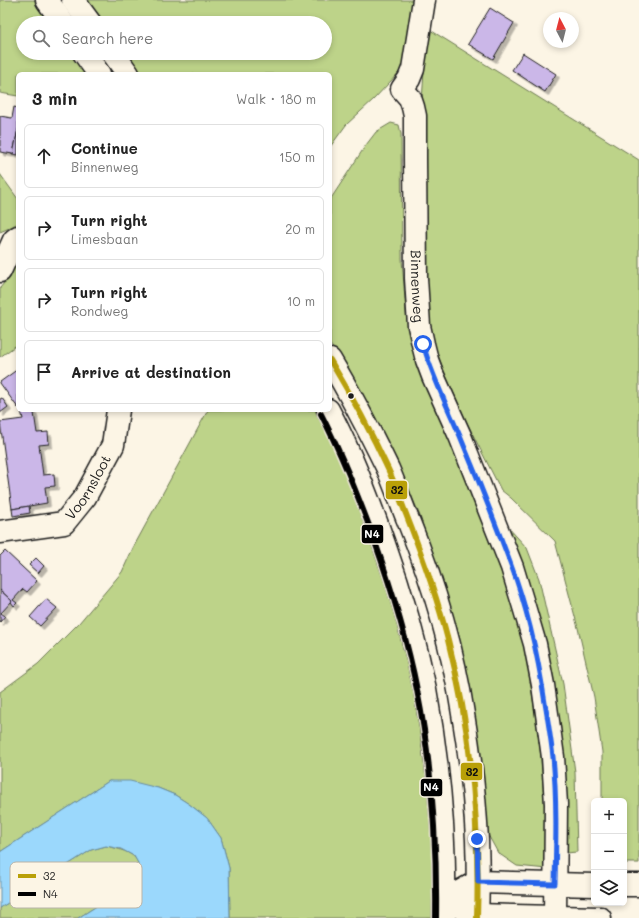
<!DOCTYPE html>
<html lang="en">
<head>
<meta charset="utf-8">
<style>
	body { margin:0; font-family:Mali,sans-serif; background:#f2f2f2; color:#222 }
	.controls { position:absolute; right:12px; bottom:12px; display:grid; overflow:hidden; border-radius:6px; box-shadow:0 2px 6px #0003 }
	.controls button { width:36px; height:36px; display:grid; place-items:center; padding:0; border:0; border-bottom:1px solid #e0e0e0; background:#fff; color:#222; font:20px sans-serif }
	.compass { position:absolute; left:543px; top:12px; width:36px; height:36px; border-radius:50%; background:#fff; box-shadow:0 2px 6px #0003; rotate:353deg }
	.stop { position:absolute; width:12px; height:12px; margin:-9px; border:3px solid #2563eb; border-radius:50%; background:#fff }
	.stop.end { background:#2563eb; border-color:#fff; box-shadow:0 1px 4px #0008 }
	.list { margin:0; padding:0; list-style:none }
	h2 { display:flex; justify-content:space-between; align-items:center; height:52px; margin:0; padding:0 16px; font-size:17px }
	h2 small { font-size:13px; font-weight:400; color:#767676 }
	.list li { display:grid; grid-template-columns:26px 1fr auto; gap:12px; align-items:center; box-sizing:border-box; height:64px; margin:0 8px 8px; padding:0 8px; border:1px solid #e0e0e0; border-radius:6px }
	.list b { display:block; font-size:15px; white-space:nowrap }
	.list p { margin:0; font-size:13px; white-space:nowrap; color:#767676 }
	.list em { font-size:13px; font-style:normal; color:#767676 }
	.icon { flex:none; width:22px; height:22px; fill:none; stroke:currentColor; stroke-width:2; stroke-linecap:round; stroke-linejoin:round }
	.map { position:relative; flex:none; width:639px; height:918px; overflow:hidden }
	.search { position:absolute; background:#fff; box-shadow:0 2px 6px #0003; left:16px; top:16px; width:316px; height:44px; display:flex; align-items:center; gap:10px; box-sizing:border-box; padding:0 14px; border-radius:22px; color:#767676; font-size:15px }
	.panel { position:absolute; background:#fff; box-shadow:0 2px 6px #0003; left:16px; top:72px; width:316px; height:340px; border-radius:6px }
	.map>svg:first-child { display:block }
</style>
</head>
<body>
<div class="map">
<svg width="639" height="918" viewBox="0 0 639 918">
	<defs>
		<filter id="shadow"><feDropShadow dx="3.5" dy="3.5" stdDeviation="0" flood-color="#0004"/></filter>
	</defs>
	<rect width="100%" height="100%" fill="#fcf5e5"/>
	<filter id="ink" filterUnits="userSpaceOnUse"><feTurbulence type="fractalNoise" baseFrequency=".025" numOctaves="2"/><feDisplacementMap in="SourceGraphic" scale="8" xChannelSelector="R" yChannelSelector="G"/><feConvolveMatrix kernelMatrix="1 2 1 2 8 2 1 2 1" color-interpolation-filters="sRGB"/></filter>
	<g filter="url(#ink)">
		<!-- green -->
		<g fill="#bdd389" stroke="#6c7852">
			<path d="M 0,0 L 39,0 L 55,23 L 23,23 L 23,53 L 76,53 L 90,74 L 18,74 L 18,96 L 0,93 Z"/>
			<path d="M 84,0 L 414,0 L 403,68 L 374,99 L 346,125 L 330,147 L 330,74 L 137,74 L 122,53 L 325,53 L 325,23 L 100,23 Z"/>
			<path d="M 427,28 L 639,160 L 639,863 L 624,863 L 624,801 L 602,801 L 602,752 L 594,697 L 578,628 L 555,541 L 511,498 L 501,490 L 468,425 L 447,378 L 431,338 L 425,307 L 422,101 Z"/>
			<path d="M 391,123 L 399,125 L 401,134 L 402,259 L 406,315 L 413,348 L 475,502 L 501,571 L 526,652 L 540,747 L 545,813 L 547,869 L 517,866 L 498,853 L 487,833 L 440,581 L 420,516 L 399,466 L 370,409 L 341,360 L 330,344 L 330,200 L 366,145 L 376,132 Z"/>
			<path d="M 0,174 L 18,199 L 18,223 L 7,229 L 0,232 Z"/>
			<path d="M 18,257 L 18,344 L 0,357 L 0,288 L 4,283 Z"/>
			<path d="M 208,410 L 316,410 L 342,466 L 361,515 L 373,534 L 432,758 L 437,918 L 230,918 L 229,868 L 221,838 L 207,818 L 189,804 L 175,795 L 158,788 L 109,781 L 0,852 L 0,692 L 38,664 L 79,623 L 122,572 L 133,548 Z"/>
			<path d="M 506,525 L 527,548 L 539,579 L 563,684 L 575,772 L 577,852 L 566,853 Z"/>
			<path d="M 106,846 C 115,848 136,852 138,864 C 139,868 138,873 137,877 L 122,890 L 78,918 L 0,918 L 0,908 L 91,850 Z"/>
		</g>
		<!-- water -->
		<path fill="#9bd8fc" stroke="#688da2" d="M 109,781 L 130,781 L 158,788 L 175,795 L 189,804 L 207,818 L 221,838 L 229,868 L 230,918 L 78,918 L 122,890 L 137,877 L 138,863 L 134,856 L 121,849 L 106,846 L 91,850 L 0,908 L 0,852 Z"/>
		<!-- building -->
		<g fill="#cbb7e8" stroke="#1c1c1c" filter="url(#shadow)">
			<path d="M 490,8 L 514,23 L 493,59 L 468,44 Z"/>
			<path d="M 523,53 L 556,74 L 545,92 L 512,70 Z"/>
			<path d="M 14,107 L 18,108 L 18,129 L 13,154 L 0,152 L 0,116 L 12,118 Z"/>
			<path d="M 18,129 L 18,155 L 13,154 Z"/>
			<path d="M 18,369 L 18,408 L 0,383 L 0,382 Z"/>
			<path d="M 2,398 L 8,407 L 0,413 L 0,399 Z"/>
			<path d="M 23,410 L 33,410 L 34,413 L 37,433 L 48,432 L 49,444 L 39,445 L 43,475 L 54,474 L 55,486 L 45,487 L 47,503 L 12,509 L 0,422 L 23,419 L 21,411 Z"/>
			<path d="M 29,506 L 30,513 L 13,516 L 12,509 Z"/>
			<path d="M 5,551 L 37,581 L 27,592 L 23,589 L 13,600 L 17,603 L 14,606 L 11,602 L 12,601 L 0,590 L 0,556 Z"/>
			<path d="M 36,558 L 44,566 L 38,573 L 29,565 Z"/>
			<path d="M 0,590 L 12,601 L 1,613 L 5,616 L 0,622 Z"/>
			<path d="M 46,599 L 57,608 L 40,626 L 30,617 Z"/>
		</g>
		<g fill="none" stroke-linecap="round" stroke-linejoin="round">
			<defs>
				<g id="minor">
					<path id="s1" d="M 424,0 L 413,69 L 409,79 L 402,89 L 410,98 L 413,107 L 415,116 L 415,158 L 416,278 L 419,326 L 423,344 L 427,360 L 433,376 L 460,436 L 512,567 L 525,610 L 535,644 L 543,685 L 553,757 L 556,804 L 555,918"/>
					<path d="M 0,271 L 14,240 L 18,237"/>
					<path id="s2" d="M 0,532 L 64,523 L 85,497 L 113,445 L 118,410"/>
				</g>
				<g id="secondary">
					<path d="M 47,0 L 63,23"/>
					<path d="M 73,0 L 90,23"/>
					<path d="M 84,53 L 99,74"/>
					<path d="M 113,53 L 128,74"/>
					<path d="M 330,360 C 351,395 370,432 388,469 C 395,485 401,503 408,520 C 433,582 453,647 463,714 C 470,755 475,798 477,840 C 478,866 478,892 477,918"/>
					<path d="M 328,410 C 351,453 368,498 384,544 C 401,591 415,640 425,689 C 439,765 446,841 444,918"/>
					<path d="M 594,885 L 477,882 L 445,900 L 477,915 L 600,918"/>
					<path d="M 624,885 L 639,885"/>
				</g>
			</defs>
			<!-- minor casing -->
			<use href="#minor" stroke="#1c1c1c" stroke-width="25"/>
			<!-- secondary casing -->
			<use href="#secondary" stroke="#1c1c1c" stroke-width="25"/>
			<!-- minor -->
			<use href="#minor" stroke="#fcf5e5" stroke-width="22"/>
			<!-- secondary -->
			<use href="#secondary" stroke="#fcf5e5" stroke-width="22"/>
			<defs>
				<path id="bus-1" d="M 330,360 C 351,395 371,432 388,469 C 395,484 400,499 406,514 C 422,555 437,597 448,640 C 471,730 480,825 477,918"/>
				<path id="bus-2" d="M 321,414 C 342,455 359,498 375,542 C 392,590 407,639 417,690 C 432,765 437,841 436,918"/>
			</defs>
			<!-- bus-1 casing -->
			<use href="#bus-1" stroke="#fcf5e5" stroke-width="9"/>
			<!-- bus-2 casing -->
			<use href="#bus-2" stroke="#fcf5e5" stroke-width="9"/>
			<!-- bus-1 -->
			<use href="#bus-1" stroke="#b9a008" stroke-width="6"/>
			<!-- bus-2 -->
			<use href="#bus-2" stroke="#000" stroke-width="6"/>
		</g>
	</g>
	<g fill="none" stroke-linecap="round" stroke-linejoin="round" filter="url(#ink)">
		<!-- route -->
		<path stroke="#2563eb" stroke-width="5" d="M 423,344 C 432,376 447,406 460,436 C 478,479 495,522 511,565 C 528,610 538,656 545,703 C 548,721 551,739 553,757 C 557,799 556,841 555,884 L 478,882 L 477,839"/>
	</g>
	<!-- markers -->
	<circle fill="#1c1c1c" stroke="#fcf5e5" stroke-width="1.5" cx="351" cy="396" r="3.5"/>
	<g text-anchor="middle" stroke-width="3" stroke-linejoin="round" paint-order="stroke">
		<!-- street labels -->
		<g font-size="14" fill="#1c1c1c" stroke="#fcf5e5">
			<text dy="5" stroke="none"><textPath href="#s1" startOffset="294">Binnenweg</textPath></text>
			<text dy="5" stroke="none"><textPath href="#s2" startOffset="108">Voornsloot</textPath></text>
		</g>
	</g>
	<!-- legend -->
	<rect x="10" y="862" width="132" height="46" rx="6" fill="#fcf5e5" stroke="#b9b4a9" stroke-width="1"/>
	<rect x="18" y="874" width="18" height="4" fill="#b9a008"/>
	<rect x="18" y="892" width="18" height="4" fill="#000"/>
	<g font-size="11" fill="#1c1c1c">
		<text x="43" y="880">32</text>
		<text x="43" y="898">N4</text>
	</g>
	<g stroke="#fcf5e5" stroke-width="1.5">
		<rect x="385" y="480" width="23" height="20" rx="4" fill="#b9a008"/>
		<rect x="361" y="524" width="23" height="20" rx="4" fill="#000"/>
		<rect x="460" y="762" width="23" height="19" rx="4" fill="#b9a008"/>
		<rect x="420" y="778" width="23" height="19" rx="4" fill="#000"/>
	</g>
	<g font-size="11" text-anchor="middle" font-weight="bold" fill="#fff">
		<text x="372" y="538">N4</text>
		<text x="431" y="791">N4</text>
	</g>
	<g font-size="11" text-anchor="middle" font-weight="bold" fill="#111">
		<text x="397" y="494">32</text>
		<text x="472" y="776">32</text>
	</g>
</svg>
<div class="controls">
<button>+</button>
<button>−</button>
<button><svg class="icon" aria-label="layers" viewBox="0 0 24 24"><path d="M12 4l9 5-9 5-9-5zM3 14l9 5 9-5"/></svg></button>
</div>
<svg class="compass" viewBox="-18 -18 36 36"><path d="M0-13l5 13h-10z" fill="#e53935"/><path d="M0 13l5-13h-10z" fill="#767676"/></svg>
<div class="stop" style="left:423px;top:344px"></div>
<div class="stop end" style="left:477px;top:839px"></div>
<div class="search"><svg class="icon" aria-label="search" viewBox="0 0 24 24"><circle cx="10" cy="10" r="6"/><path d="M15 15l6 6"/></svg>Search here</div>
<section class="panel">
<h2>3 min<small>Walk · 180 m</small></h2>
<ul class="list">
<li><svg class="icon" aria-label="ahead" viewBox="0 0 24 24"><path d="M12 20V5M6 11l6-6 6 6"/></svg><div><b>Continue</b><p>Binnenweg</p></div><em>150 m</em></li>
<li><svg class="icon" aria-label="right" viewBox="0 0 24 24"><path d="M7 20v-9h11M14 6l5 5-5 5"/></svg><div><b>Turn right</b><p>Limesbaan</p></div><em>20 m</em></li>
<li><svg class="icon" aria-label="right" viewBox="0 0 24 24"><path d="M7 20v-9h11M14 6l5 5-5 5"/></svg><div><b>Turn right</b><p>Rondweg</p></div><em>10 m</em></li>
<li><svg class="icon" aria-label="arrive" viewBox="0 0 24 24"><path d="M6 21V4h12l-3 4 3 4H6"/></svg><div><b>Arrive at destination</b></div></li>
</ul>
</section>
</div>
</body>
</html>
